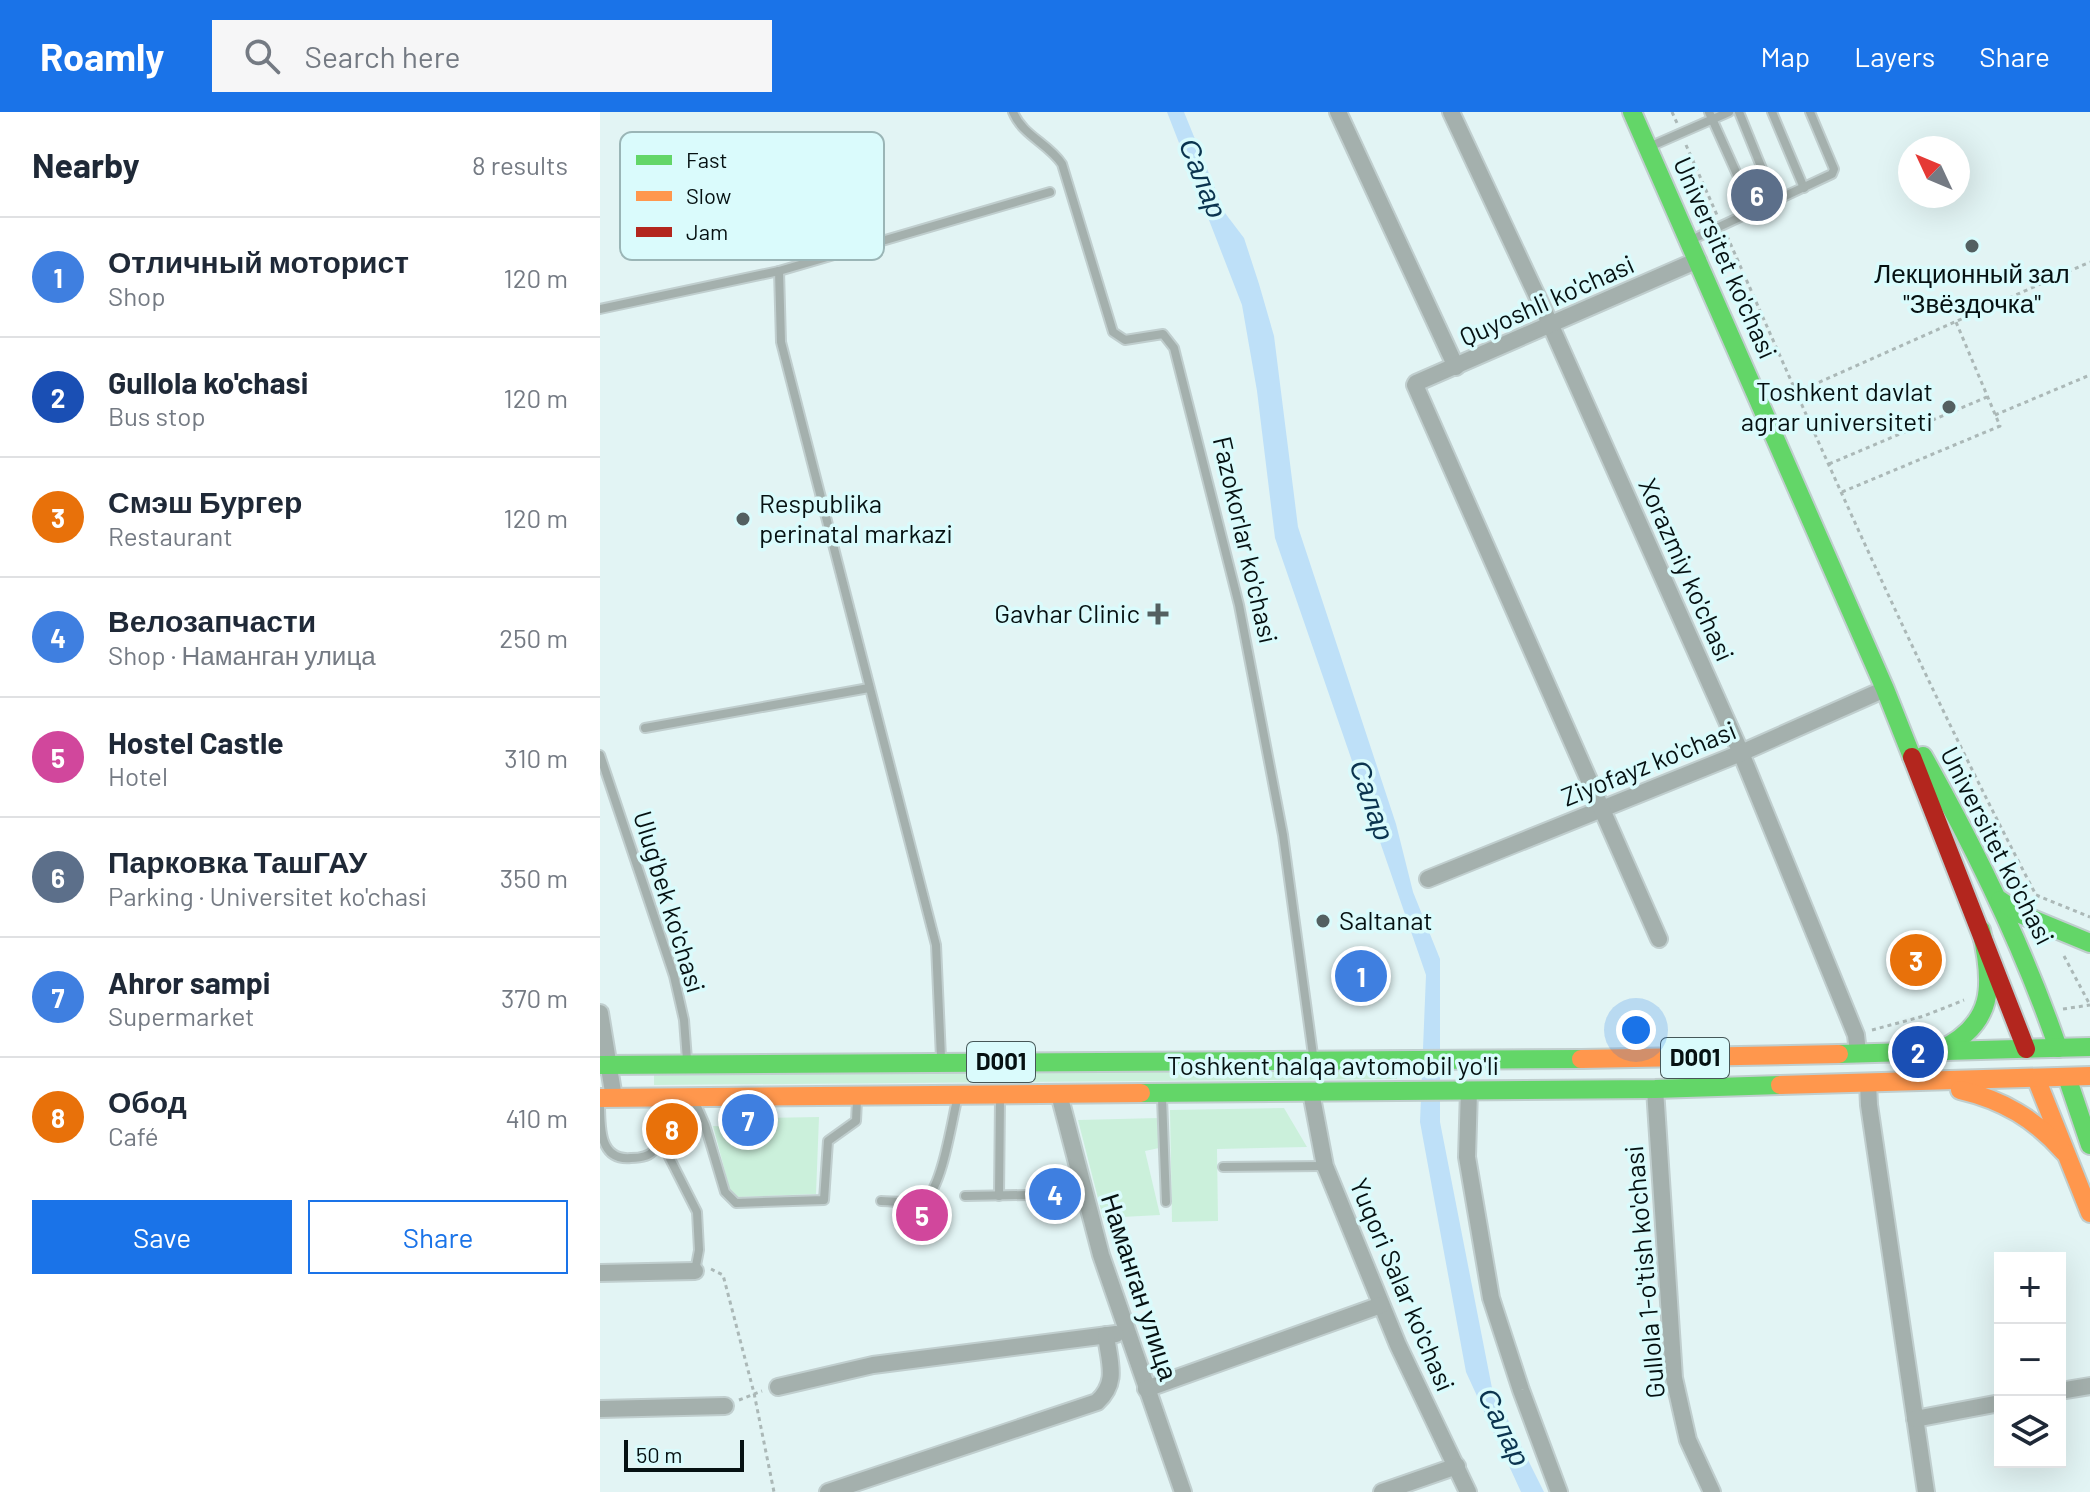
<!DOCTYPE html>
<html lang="en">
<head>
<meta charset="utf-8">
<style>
	body { margin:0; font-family:Barlow,sans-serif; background:#f6f6f7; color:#1f2937 }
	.controls { position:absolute; right:24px; bottom:24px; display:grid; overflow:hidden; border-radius:0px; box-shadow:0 8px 32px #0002 }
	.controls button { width:72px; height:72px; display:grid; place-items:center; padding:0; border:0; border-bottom:2px solid #e0e1e3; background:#fff; color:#1f2937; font:40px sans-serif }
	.compass { position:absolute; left:1298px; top:24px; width:72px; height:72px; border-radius:50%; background:#fff; box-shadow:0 8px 32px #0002; rotate:314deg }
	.scale { position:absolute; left:24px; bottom:20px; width:120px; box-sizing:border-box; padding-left:8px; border:4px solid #061112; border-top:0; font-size:22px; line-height:28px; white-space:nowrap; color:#061112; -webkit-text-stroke:6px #dafbfc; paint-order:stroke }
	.you { position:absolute; left:1036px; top:918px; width:28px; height:28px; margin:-20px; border:6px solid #fff; border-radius:50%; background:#1a73e8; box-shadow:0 0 0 12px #1a73e833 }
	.badge { display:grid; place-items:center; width:52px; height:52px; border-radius:50%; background:#1a73e8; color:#fff; font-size:26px; font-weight:700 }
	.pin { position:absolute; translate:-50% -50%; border:4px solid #fff; box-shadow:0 2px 8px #0006 }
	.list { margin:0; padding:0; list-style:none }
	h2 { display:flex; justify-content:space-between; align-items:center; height:104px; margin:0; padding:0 32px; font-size:34px }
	h2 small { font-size:26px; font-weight:400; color:#747a83 }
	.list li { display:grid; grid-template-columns:52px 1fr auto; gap:24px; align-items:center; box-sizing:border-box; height:120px; padding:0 32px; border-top:2px solid #e0e1e3 }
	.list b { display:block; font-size:30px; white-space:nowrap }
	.list p { margin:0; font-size:26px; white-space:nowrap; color:#747a83 }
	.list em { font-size:26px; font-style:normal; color:#747a83 }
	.actions { display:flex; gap:16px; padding:24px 32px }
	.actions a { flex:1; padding:18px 0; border:2px solid #1a73e8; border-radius:0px; text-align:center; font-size:28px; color:#1a73e8 }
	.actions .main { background:#1a73e8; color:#fff }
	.icon { flex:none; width:44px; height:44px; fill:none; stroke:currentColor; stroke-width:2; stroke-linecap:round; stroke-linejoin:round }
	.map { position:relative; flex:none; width:1490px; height:1380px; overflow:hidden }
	header { display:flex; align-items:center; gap:48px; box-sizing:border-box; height:112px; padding:0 40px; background:#1a73e8; color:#fff }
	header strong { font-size:38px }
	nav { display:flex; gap:44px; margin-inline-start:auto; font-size:28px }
	.search { width:560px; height:72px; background:#f6f6f7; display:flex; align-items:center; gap:20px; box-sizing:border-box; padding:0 28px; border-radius:0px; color:#747a83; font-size:30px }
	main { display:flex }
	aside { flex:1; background:#fff }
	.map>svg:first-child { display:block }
</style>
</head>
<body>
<header>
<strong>Roamly</strong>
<div class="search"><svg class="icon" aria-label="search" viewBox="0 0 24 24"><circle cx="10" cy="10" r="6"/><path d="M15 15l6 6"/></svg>Search here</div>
<nav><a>Map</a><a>Layers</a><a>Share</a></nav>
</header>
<main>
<aside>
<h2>Nearby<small>8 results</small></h2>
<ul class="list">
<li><span class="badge" style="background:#3f7fe0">1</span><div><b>Отличный моторист</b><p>Shop</p></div><em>120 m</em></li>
<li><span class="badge" style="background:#1a4fb4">2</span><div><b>Gullola ko'chasi</b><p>Bus stop</p></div><em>120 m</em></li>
<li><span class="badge" style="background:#e8710a">3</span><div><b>Смэш Бургер</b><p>Restaurant</p></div><em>120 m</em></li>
<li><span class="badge" style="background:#3f7fe0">4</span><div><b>Велозапчасти</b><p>Shop · Наманган улица</p></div><em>250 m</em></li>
<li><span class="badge" style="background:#d1479c">5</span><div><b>Hostel Castle</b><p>Hotel</p></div><em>310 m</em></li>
<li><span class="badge" style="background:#5c6f8a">6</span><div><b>Парковка ТашГАУ</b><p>Parking · Universitet ko'chasi</p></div><em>350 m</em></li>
<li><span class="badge" style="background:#3f7fe0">7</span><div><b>Ahror sampi</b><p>Supermarket</p></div><em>370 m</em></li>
<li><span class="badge" style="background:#e8710a">8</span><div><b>Обод</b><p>Café</p></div><em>410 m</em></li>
</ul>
<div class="actions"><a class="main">Save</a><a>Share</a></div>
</aside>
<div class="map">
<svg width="1490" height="1380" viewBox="0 0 1490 1380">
	<rect width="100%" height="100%" fill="#e2f4f4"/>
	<!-- green -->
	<g fill="#cbf0db">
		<path d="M 797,956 L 797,967 L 54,973 L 54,962 Z"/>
		<path d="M 684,996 L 707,1035 L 617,1037 L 618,1109 L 572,1110 L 570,998 Z"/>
		<path d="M 219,1005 L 216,1082 L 138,1085 L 131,1082 L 113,1014 L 161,1015 L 161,1006 Z"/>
		<path d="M 559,1006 L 559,1036 L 545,1039 L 560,1103 L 503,1106 L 478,1008 Z"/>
	</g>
	<!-- water -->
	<path fill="#bee0f8" d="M 567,0 L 584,0 L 625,101 L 644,126 L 659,172 L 674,224 L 698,415 L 796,712 L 813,780 L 840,847 L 840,1010 L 892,1276 L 944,1380 L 921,1380 L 866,1260 L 820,1010 L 826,863 L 675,426 L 657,279 L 642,193 Z"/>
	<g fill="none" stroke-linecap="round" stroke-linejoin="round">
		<defs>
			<g id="lane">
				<path d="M 413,0 C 423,24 448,31 462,52 L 513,220 L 525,228 L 563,222 L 574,236 L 639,493 L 683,723 L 713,943"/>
				<path d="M 1109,0 L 1153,98"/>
				<path d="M 1139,0 L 1175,89"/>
				<path d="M 1172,0 L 1204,76"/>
				<path d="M 1049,35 L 1129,0"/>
				<path d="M 1091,128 L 1232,62 L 1234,57 L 1210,0"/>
				<path d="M 179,159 L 181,230 L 336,833 L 341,946"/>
				<path d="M 0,197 L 179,159 L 450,80"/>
				<path d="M 45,616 L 269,576"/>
				<path d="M 0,643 L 74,864 L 84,908 L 87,948"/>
				<path d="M 562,986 L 566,1090"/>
				<path d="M 95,990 L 105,1013 L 125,1080 L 136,1091 L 224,1088 L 228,1029 L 256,1009 L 257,988"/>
				<path d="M 0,991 C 0,1017 0,1049 31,1046 C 39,1046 49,1045 54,1038 C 64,1026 68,1005 73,991"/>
				<path d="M 60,1027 L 97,1100 L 99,1138 L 95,1159"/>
				<path d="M 623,1055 L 724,1054"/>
				<path d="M 365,1084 L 484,1082"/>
				<path d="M 399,1084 L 400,987"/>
				<path d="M 281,1089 C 293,1089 315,1093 326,1086 C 342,1075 352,1008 357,988"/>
			</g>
			<g id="street">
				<path d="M 738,0 L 856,255"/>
				<path d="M 851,0 L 951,214 L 1141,641 L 1256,923 L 1258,941"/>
				<path d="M 828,767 L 1141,641 L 1285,577"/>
				<path d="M 1059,827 L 815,273 L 816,271 L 1098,148"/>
				<path d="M 0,901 L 14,986"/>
				<path d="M 1268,971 L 1269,993 L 1326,1380"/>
				<path d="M 1055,977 L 1074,1266 L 1088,1328 L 1112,1380"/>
				<path d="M 869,978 L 867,1045 L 891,1186 L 921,1278 L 959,1380"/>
				<path d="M 711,980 L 725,1054 L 798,1233 L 868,1380"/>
				<path d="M 459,982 L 501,1143 L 583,1380"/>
				<path d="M 0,1161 L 95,1159"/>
				<path d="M 178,1275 L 273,1253 L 516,1222"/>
				<path d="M 546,1277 L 781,1193"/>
				<path d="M 1460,1279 L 1490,1274"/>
				<path d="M 0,1297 L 125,1294"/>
				<path d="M 1315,1307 L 1400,1291"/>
				<path d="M 228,1380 L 497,1290 C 519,1270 509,1250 506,1223"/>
				<path d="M 782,1380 L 857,1354"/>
			</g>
			<g id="fast">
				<path d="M 1032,0 L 1285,577 L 1312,645"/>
				<path d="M 1323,644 C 1376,738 1423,834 1458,936"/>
				<path d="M 1400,788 L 1420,802 L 1490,831"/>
				<path d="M 1338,939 C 1395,913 1394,873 1381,818"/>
				<path d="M 1239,942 L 1490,935"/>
				<path d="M 0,953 L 981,947"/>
				<path d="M 1467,965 L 1490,1033"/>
				<path d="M 541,981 L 1055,977 L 1180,973"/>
			</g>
			<g id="slow">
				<path d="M 981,947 L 1239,942"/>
				<path d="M 1436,966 L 1490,1101"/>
				<path d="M 1180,973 L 1490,964"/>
				<path d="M 1360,978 C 1403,988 1435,1007 1464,1040"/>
				<path d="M 0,986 L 541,981"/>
			</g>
			<path id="jam" d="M 1312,645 L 1426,937"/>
		</defs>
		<!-- lane casing -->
		<use href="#lane" stroke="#c0cece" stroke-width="12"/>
		<!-- street casing -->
		<use href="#street" stroke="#c0cece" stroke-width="20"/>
		<!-- fast casing -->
		<use href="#fast" stroke="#c0cece" stroke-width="22"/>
		<!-- slow casing -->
		<use href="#slow" stroke="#c0cece" stroke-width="22"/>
		<!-- jam casing -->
		<use href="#jam" stroke="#c0cece" stroke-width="22"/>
		<!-- path -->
		<g stroke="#abb8b7" stroke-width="3" stroke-dasharray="4 4" stroke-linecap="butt">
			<path d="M 1072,0 L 1077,11"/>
			<path d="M 1086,33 L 1117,103"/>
			<path d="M 1127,124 C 1225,346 1323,568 1436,783 L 1490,805"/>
			<path d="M 1197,280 L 1490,150"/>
			<path d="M 1395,303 L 1490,263"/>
			<path d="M 1229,352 L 1387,285"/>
			<path d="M 1242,380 L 1400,314 L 1356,210"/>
			<path d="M 1464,844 L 1490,893"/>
			<path d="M 1463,897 L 1490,893"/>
			<path d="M 1272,918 L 1324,904 L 1364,888"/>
			<path d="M 111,1157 L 123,1163 L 154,1281 L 174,1380"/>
			<path d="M 139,1288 L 162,1279"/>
		</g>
		<!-- lane -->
		<use href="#lane" stroke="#a4b0ad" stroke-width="8"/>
		<!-- street -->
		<use href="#street" stroke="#a4b0ad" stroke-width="16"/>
		<!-- fast -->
		<use href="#fast" stroke="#63d668" stroke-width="18"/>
		<!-- slow -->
		<use href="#slow" stroke="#ff974d" stroke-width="18"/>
		<!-- jam -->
		<use href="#jam" stroke="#b3261e" stroke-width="18"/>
	</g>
	<!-- markers -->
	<g fill="#536061" stroke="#dafbfc" stroke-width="3">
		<circle cx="1372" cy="134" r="8"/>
		<circle cx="1349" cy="295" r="8"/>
		<circle cx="143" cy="407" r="8"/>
		<path d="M554 490h8v8h8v8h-8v8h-8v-8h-8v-8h8z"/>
		<circle cx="723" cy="809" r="8"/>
	</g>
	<g text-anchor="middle" stroke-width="7" stroke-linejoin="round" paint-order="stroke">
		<!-- shield labels -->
		<g fill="#dafbfc" stroke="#465758" stroke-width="2">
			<rect x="1061" y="926" width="68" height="40" rx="6"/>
			<rect x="367" y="930" width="68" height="40" rx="6"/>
		</g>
		<g font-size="24" font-weight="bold" fill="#061112">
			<text x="1095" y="954">D001</text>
			<text x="401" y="958">D001</text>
		</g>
		<!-- street labels -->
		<g font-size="26" fill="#061112" stroke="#dafbfc">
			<text transform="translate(1125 146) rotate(66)" y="9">Universitet ko'chasi</text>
			<text transform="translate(947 189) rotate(-24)" y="9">Quyoshli ko'chasi</text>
			<text transform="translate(645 428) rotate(77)" y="9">Fazokorlar ko'chasi</text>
			<text transform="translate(1086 458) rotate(66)" y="9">Xorazmiy ko'chasi</text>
			<text transform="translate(1049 652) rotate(-22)" y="9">Ziyofayz ko'chasi</text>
			<text transform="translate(1397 734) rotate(63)" y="9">Universitet ko'chasi</text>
			<text transform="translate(69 790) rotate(73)" y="9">Ulug'bek ko'chasi</text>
			<text x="733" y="963">Toshkent halqa avtomobil yo'li</text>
			<text transform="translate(1045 1160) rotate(-95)" y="9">Gullola 1-o'tish ko'chasi</text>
			<text transform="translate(802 1173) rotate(67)" y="9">Yuqori Salar ko'chasi</text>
			<text transform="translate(539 1175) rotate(72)" y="9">Наманган улица</text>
		</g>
		<!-- poi labels -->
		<g font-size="26" fill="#061112" stroke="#dafbfc" text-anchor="end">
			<text x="1372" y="171" text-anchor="middle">Лекционный зал<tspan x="1372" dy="30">"Звёздочка"</tspan></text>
			<text x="1333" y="289">Toshkent davlat<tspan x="1333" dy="30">agrar universiteti</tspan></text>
			<text x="159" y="401" text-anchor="start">Respublika<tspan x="159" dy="30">perinatal markazi</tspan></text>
			<text x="540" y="511">Gavhar Clinic</text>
			<text x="739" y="818" text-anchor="start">Saltanat</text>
		</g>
		<!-- water labels -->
		<g font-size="28" font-style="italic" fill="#0b344f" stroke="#dafbfc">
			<text transform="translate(603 66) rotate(68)" y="10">Салар</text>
			<text transform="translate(772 688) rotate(71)" y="10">Салар</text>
			<text transform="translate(904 1315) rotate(64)" y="10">Салар</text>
		</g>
	</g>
	<!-- legend -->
	<rect x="20" y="20" width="264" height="128" rx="12" fill="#dafbfc" stroke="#9ab5b6" stroke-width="2"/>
	<rect x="36" y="43" width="36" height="10" fill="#63d668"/>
	<rect x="36" y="79" width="36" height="10" fill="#ff974d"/>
	<rect x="36" y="115" width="36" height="10" fill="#b3261e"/>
	<g font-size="22" fill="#061112">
		<text x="86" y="56">Fast</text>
		<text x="86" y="92">Slow</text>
		<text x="86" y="128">Jam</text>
	</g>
</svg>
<div class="controls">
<button>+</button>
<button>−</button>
<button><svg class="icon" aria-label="layers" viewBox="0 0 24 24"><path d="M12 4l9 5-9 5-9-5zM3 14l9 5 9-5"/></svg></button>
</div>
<svg class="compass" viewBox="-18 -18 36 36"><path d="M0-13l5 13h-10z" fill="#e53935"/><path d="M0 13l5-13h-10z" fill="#747a83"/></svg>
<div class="scale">50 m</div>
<div class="you"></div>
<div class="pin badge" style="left:761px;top:864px;background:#3f7fe0">1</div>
<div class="pin badge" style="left:1318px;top:940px;background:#1a4fb4">2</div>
<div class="pin badge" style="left:1316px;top:848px;background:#e8710a">3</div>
<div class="pin badge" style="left:455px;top:1082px;background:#3f7fe0">4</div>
<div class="pin badge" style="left:322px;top:1103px;background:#d1479c">5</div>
<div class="pin badge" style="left:1157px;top:83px;background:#5c6f8a">6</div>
<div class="pin badge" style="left:148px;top:1008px;background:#3f7fe0">7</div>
<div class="pin badge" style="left:72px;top:1017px;background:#e8710a">8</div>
</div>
</main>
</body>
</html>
